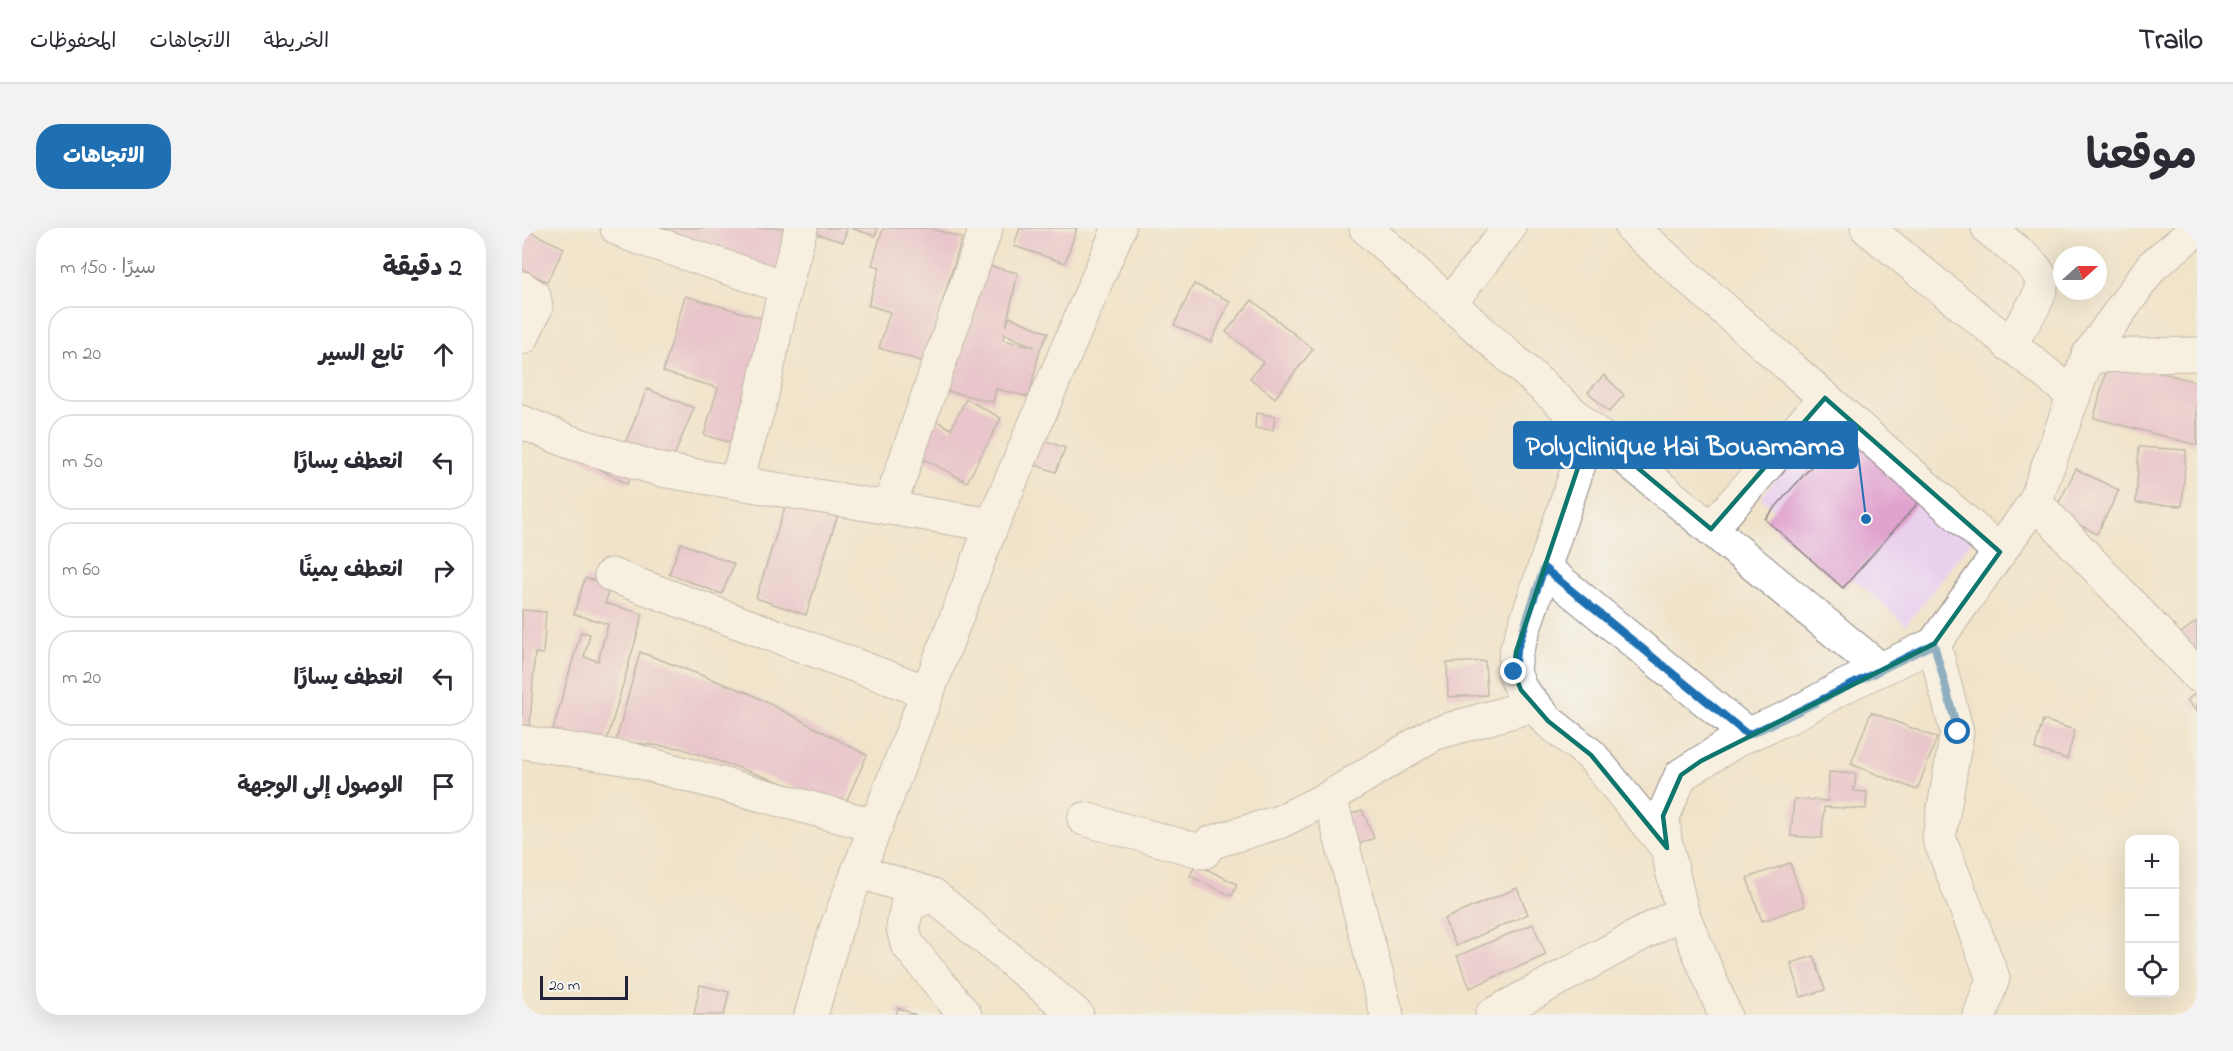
<!DOCTYPE html>
<html lang="ar">
<head>
<meta charset="utf-8">
<style>
	body { margin:0; font-family:"Indie Flower","Playpen Sans Arabic",sans-serif; background:#f2f2f3; color:#2b2b33; direction:rtl }
	.controls { position:absolute; right:18px; bottom:18px; display:grid; overflow:hidden; border-radius:12px; box-shadow:0 6px 24px #0002 }
	.controls button { width:54px; height:54px; display:grid; place-items:center; padding:0; border:0; border-bottom:2px solid #e1e1e2; background:#fff; color:#2b2b33; font:30px sans-serif }
	.compass { position:absolute; left:1531px; top:18px; width:54px; height:54px; border-radius:50%; background:#fff; box-shadow:0 6px 24px #0002; rotate:69deg }
	.scale { position:absolute; left:18px; bottom:15px; width:88px; box-sizing:border-box; padding-left:6px; border:3px solid #22223b; border-top:0; font-size:16px; line-height:21px; white-space:nowrap; color:#22223b; -webkit-text-stroke:4px #f6f6f2; paint-order:stroke }
	.stop { position:absolute; width:18px; height:18px; margin:-14px; border:4px solid #1f6fb2; border-radius:50%; background:#fff }
	.stop.end { background:#1f6fb2; border-color:#fff; box-shadow:0 2px 6px #0008 }
	.list { margin:0; padding:0; list-style:none }
	h2 { display:flex; justify-content:space-between; align-items:center; height:78px; margin:0; padding:0 24px; font-size:26px }
	h2 small { font-size:20px; font-weight:400; color:#7c7c81 }
	.list li { display:grid; grid-template-columns:39px 1fr auto; gap:18px; align-items:center; box-sizing:border-box; height:96px; margin:0 12px 12px; padding:0 12px; border:2px solid #e1e1e2; border-radius:24px }
	.list b { display:block; font-size:22px; white-space:nowrap }
	.list em { font-size:20px; font-style:normal; color:#7c7c81 }
	.icon { flex:none; width:33px; height:33px; fill:none; stroke:currentColor; stroke-width:2; stroke-linecap:round; stroke-linejoin:round }
	.map { position:relative; flex:none; width:1675px; height:787px; overflow:hidden; direction:ltr; border-radius:24px }
	header { display:flex; align-items:center; gap:36px; box-sizing:border-box; height:84px; padding:0 30px; background:#fff; border-bottom:2px solid #e1e1e2 }
	header strong { font-size:28px }
	nav { display:flex; gap:33px; margin-inline-start:auto; font-size:21px }
	.intro { display:flex; align-items:center; justify-content:space-between; box-sizing:border-box; height:144px; padding:0 36px }
	h1 { margin:0; font-size:42px }
	.button { padding:15px 27px; border-radius:24px; background:#1f6fb2; color:#fff; font-size:21px; font-weight:700 }
	main { display:flex; gap:36px; padding:0 36px }
	aside { flex:1; background:#fff; border-radius:24px; box-shadow:0 6px 24px #0002 }
	.map>svg:first-child { display:block }
</style>
</head>
<body>
<header>
<strong>Trailo</strong>
<nav><a>الخريطة</a><a>الاتجاهات</a><a>المحفوظات</a></nav>
</header>
<div class="intro"><h1>موقعنا</h1><a class="button">الاتجاهات</a></div>
<main>
<div class="map">
<svg width="1675" height="787" viewBox="0 0 1675 787">
	<rect width="100%" height="100%" fill="#f6f6f2"/>
	<filter id="ink" filterUnits="userSpaceOnUse"><feTurbulence type="fractalNoise" baseFrequency=".0167" numOctaves="2"/><feDisplacementMap in="SourceGraphic" scale="12" xChannelSelector="R" yChannelSelector="G"/><feConvolveMatrix kernelMatrix="1 2 1 2 8 2 1 2 1" color-interpolation-filters="sRGB"/></filter>
	<filter id="wash" filterUnits="userSpaceOnUse"><feTurbulence type="fractalNoise" baseFrequency=".008" numOctaves="4" result="noise"/><feDisplacementMap in="SourceGraphic" scale="24" xChannelSelector="R" yChannelSelector="G"/><feGaussianBlur stdDeviation="1.35" result="paint"/><feColorMatrix in="noise" values="0 0 0 0 0 0 0 0 0 0 0 0 0 0 0 0 0 1.4 0 .05"/><feComposite in="paint" operator="in"/></filter>
	<g filter="url(#wash)">
		<rect width="100%" height="100%" fill="#f0e3c9"/>
		<!-- built -->
		<path fill="#e9d1ed" d="M 1303,186 L 1450,312 L 1384,397 L 1239,270 Z"/>
		<g id="blocks">
			<!-- building -->
			<g fill="#e0a2ce" fill-rule="evenodd">
				<path d="M 0,0 L 42,20 L 25,54 L 0,41 Z"/>
				<path d="M 118,0 L 269,0 L 260,44 Z"/>
				<path d="M 294,0 L 325,0 L 321,14 L 292,5 Z"/>
				<path d="M 328,0 L 356,0 L 353,8 Z"/>
				<path d="M 361,0 L 408,0 L 440,10 L 402,134 L 357,120 L 368,84 L 346,77 L 358,39 L 350,37 Z"/>
				<path d="M 498,0 L 555,0 L 543,35 L 492,18 Z"/>
				<path d="M 455,35 L 496,45 L 484,98 L 488,89 L 526,105 L 518,121 L 507,169 L 474,161 L 471,174 L 425,163 ZM 482,106 L 513,119 L 481,112 Z"/>
				<path d="M 672,56 L 708,73 L 689,114 L 652,97 Z"/>
				<path d="M 163,68 L 249,93 L 213,216 L 182,207 L 196,160 L 141,144 Z"/>
				<path d="M 730,72 L 791,121 L 753,170 L 728,150 L 741,134 L 704,104 Z"/>
				<path d="M 1587,131 L 1675,154 L 1675,217 L 1572,190 Z"/>
				<path d="M 1082,147 L 1102,167 L 1087,184 L 1066,164 Z"/>
				<path d="M 125,161 L 172,180 L 142,252 L 113,241 L 105,256 L 0,199 L 0,177 L 52,204 L 96,233 Z"/>
				<path d="M 444,171 L 479,190 L 445,254 L 394,227 L 413,192 L 429,201 Z"/>
				<path d="M 734,185 L 753,188 L 751,202 L 733,200 Z"/>
				<path d="M 1325,198 L 1403,267 L 1321,360 L 1243,291 Z"/>
				<path d="M 511,208 L 543,220 L 534,244 L 502,233 Z"/>
				<path d="M 1617,219 L 1664,222 L 1660,278 L 1614,275 Z"/>
				<path d="M 1554,241 L 1597,262 L 1575,306 L 1560,298 L 1553,312 L 1525,298 Z"/>
				<path d="M 268,263 L 318,280 L 284,387 L 234,370 Z"/>
				<path d="M 159,315 L 212,336 L 200,366 L 147,346 Z"/>
				<path d="M 63,350 L 89,357 L 83,375 L 121,386 L 82,523 L 29,508 L 59,404 L 68,406 L 62,429 L 76,433 L 86,396 L 52,386 Z"/>
				<path d="M 0,382 L 24,384 L 21,426 L 13,425 L 8,497 L 0,497 Z"/>
				<path d="M 1675,393 L 1675,443 L 1639,420 Z"/>
				<path d="M 118,424 L 229,466 L 345,527 L 323,576 L 158,520 L 94,513 Z"/>
				<path d="M 963,433 L 965,467 L 926,469 L 925,435 Z"/>
				<path d="M 1675,464 L 1675,484 L 1665,472 Z"/>
				<path d="M 1349,484 L 1415,510 L 1395,562 L 1329,536 Z"/>
				<path d="M 1521,492 L 1553,502 L 1545,531 L 1513,521 Z"/>
				<path d="M 1307,544 L 1334,546 L 1332,563 L 1345,564 L 1344,581 L 1302,579 L 1300,610 L 1269,608 L 1272,571 L 1306,573 Z"/>
				<path d="M 840,582 L 852,610 L 832,618 L 820,590 Z"/>
				<path d="M 1268,635 L 1283,678 L 1240,693 L 1225,650 Z"/>
				<path d="M 674,636 L 715,656 L 710,668 L 668,648 Z"/>
				<path d="M 995,660 L 1006,686 L 934,718 L 922,691 Z"/>
				<path d="M 1011,696 L 1024,727 L 948,760 L 935,728 Z"/>
				<path d="M 1292,728 L 1303,762 L 1279,769 L 1269,735 Z"/>
				<path d="M 178,757 L 207,764 L 202,787 L 172,787 Z"/>
				<path d="M 376,780 L 394,787 L 374,787 Z"/>
			</g>
		</g>
	</g>
	<g filter="url(#ink)">
		<use href="#blocks" fill-opacity="0" stroke="#898282" stroke-width="1.5"/>
		<g fill="none" stroke-linecap="round" stroke-linejoin="round">
			<defs>
				<g id="minor">
					<path d="M 95,0 L 109,7 L 263,59"/>
					<path d="M 844,0 L 1066,199 L 1358,441"/>
					<path d="M 1110,0 L 1478,324"/>
					<path d="M 1345,0 L 1552,168"/>
					<path d="M 1466,0 C 1532,54 1534,44 1487,117"/>
					<path d="M 0,60 L 12,68 L 14,79 L 0,110"/>
					<path d="M 928,75 L 987,0"/>
					<path d="M 1566,128 L 1675,126"/>
					<path d="M 0,194 L 48,214 L 139,242 L 470,297"/>
					<path d="M 1069,201 L 994,424 L 992,444 L 999,462 L 1026,493 L 1069,527 L 1145,620"/>
					<path d="M 214,253 L 238,175 L 263,59 L 279,0"/>
					<path d="M 1513,274 L 1566,128 L 1630,38 L 1675,1"/>
					<path d="M 367,280 L 464,0"/>
					<path d="M 1189,301 L 1303,170"/>
					<path d="M 1022,340 L 1226,507"/>
					<path d="M 89,347 L 405,464"/>
					<path d="M 0,514 L 107,531 L 354,598"/>
					<path d="M 562,591 L 682,624 L 688,615 L 757,594 L 808,569"/>
					<path d="M 336,643 L 411,667 L 555,787"/>
					<path d="M 411,667 L 385,677 L 381,700 L 385,716 L 443,787"/>
					<path d="M 289,787 L 314,701 L 470,297 L 597,0"/>
					<path d="M 865,787 L 808,569 L 911,506 L 1012,477"/>
					<path d="M 970,787 L 1160,684"/>
					<path d="M 1203,787 L 1160,684 L 1143,612 L 1141,588 L 1159,547 L 1218,510 L 1267,489 L 1321,459 L 1412,416"/>
					<path d="M 1458,787 L 1471,750 L 1417,610 L 1435,504 L 1412,416 L 1513,274 L 1675,447"/>
				</g>
			</defs>
			<!-- minor casing -->
			<use href="#minor" stroke="#898282" stroke-width="35"/>
			<!-- minor -->
			<use href="#minor" stroke="#fff" stroke-width="33"/>
		</g>
	</g>
	<g fill="none" stroke-linecap="round" stroke-linejoin="round" filter="url(#ink)">
		<!-- route -->
		<path stroke="#1f6fb2" stroke-width="8" d="M 992,444 L 994,424 L 1022,340 L 1226,507 C 1289,479 1350,445 1412,416 L 1436,504"/>
	</g>
	<!-- marked area -->
	<path d="M0 0H1675V787H0ZM 1303,170 L 1478,324 L 1412,416 L 1179,533 L 1159,547 L 1141,588 L 1145,620 L 1069,527 L 1026,493 L 999,462 L 992,444 L 994,424 L 1069,201 L 1189,301 Z" fill="#f0e3c9" fill-opacity=".55" fill-rule="evenodd"/>
	<path fill="none" stroke="#0f766e" stroke-width="4.5" stroke-linejoin="round" d="M 1303,170 L 1478,324 L 1412,416 L 1179,533 L 1159,547 L 1141,588 L 1145,620 L 1069,527 L 1026,493 L 999,462 L 992,444 L 994,424 L 1069,201 L 1189,301 Z"/>
	<!-- callouts -->
	<path fill="none" stroke="#1f6fb2" stroke-width="2" d="M1344 291L1335 217"/>
	<circle fill="#1f6fb2" stroke="#f6f6f2" stroke-width="2" cx="1344" cy="291" r="6"/>
	<rect fill="#1f6fb2" stroke="#1f6fb2" stroke-width="2" x="992" y="194" width="343" height="46" rx="6"/>
	<g font-size="28" text-anchor="middle" font-weight="bold" fill="#fff">
		<text x="1163" y="227">Polyclinique Hai Bouamama</text>
	</g>
</svg>
<div class="controls">
<button>+</button>
<button>−</button>
<button><svg class="icon" aria-label="locate" viewBox="0 0 24 24"><circle cx="12" cy="12" r="6"/><path d="M12 2v4M12 18v4M2 12h4M18 12h4"/></svg></button>
</div>
<svg class="compass" viewBox="-18 -18 36 36"><path d="M0-13l5 13h-10z" fill="#e53935"/><path d="M0 13l5-13h-10z" fill="#7c7c81"/></svg>
<div class="scale">20 m</div>
<div class="stop" style="left:1436px;top:504px"></div>
<div class="stop end" style="left:992px;top:444px"></div>
</div>
<aside>
<h2>2 دقيقة<small>سيرًا · 150 m</small></h2>
<ul class="list">
<li><svg class="icon" aria-label="ahead" viewBox="0 0 24 24"><path d="M12 20V5M6 11l6-6 6 6"/></svg><div><b>تابع السير</b></div><em>20 m</em></li>
<li><svg class="icon" aria-label="left" viewBox="0 0 24 24"><path d="M17 20v-9H6M10 6l-5 5 5 5"/></svg><div><b>انعطف يسارًا</b></div><em>50 m</em></li>
<li><svg class="icon" aria-label="right" viewBox="0 0 24 24"><path d="M7 20v-9h11M14 6l5 5-5 5"/></svg><div><b>انعطف يمينًا</b></div><em>60 m</em></li>
<li><svg class="icon" aria-label="left" viewBox="0 0 24 24"><path d="M17 20v-9H6M10 6l-5 5 5 5"/></svg><div><b>انعطف يسارًا</b></div><em>20 m</em></li>
<li><svg class="icon" aria-label="arrive" viewBox="0 0 24 24"><path d="M6 21V4h12l-3 4 3 4H6"/></svg><div><b>الوصول إلى الوجهة</b></div></li>
</ul>
</aside>
</main>
</body>
</html>
